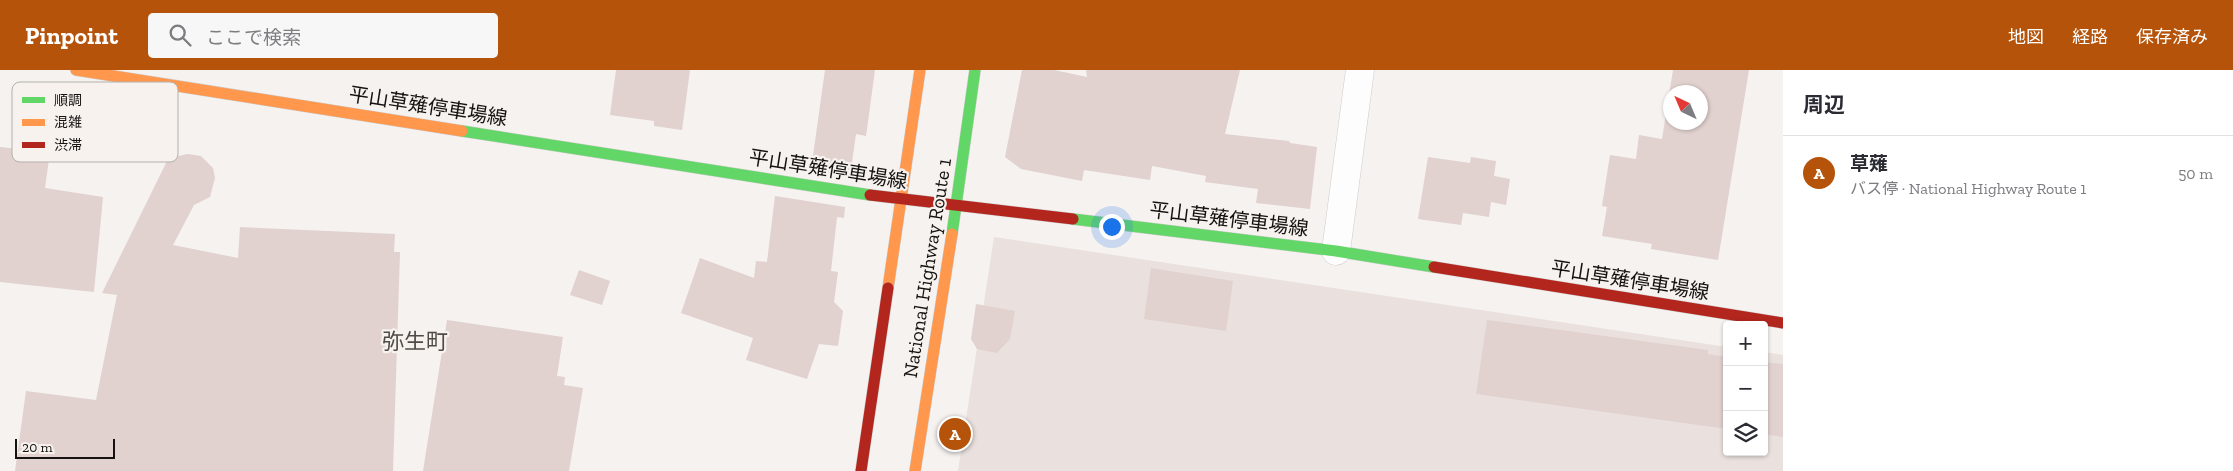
<!DOCTYPE html>
<html lang="ja">
<head>
<meta charset="utf-8">
<style>
	body { margin:0; font-family:"Zilla Slab","Noto Sans JP",serif; background:#f7f7f7; color:#2b2b33 }
	.controls { position:absolute; right:15px; bottom:15px; display:grid; overflow:hidden; border-radius:5px; box-shadow:0 1px 4px #0004 }
	.controls button { width:45px; height:45px; display:grid; place-items:center; padding:0; border:0; border-bottom:1px solid #e1e1e2; background:#fff; color:#2b2b33; font:25px sans-serif }
	.compass { position:absolute; left:1663px; top:15px; width:45px; height:45px; border-radius:50%; background:#fff; box-shadow:0 1px 4px #0004; rotate:316deg }
	.scale { position:absolute; left:15px; bottom:12px; width:100px; box-sizing:border-box; padding-left:5px; border:2px solid #151312; border-top:0; font-size:14px; line-height:18px; white-space:nowrap; color:#151312; -webkit-text-stroke:4px #f7f2ee; paint-order:stroke }
	.you { position:absolute; left:1111px; top:156px; width:18px; height:18px; margin:-12px; border:4px solid #fff; border-radius:50%; background:#1a73e8; box-shadow:0 0 0 8px #1a73e833 }
	.badge { display:grid; place-items:center; width:32px; height:32px; border-radius:50%; background:#b45309; color:#fff; font-size:16px; font-weight:700 }
	.pin { position:absolute; translate:-50% -50%; border:2px solid #fff; box-shadow:0 1px 5px #0006 }
	.list { margin:0; padding:0; list-style:none }
	h2 { display:flex; justify-content:space-between; align-items:center; height:65px; margin:0; padding:0 20px; font-size:21px }
	h2 small { font-size:16px; font-weight:400; color:#7c7c81 }
	.list li { display:grid; grid-template-columns:32px 1fr auto; gap:15px; align-items:center; box-sizing:border-box; height:75px; padding:0 20px; border-top:1px solid #e1e1e2 }
	.list b { display:block; font-size:19px; white-space:nowrap }
	.list p { margin:0; font-size:16px; white-space:nowrap; color:#7c7c81 }
	.list em { font-size:16px; font-style:normal; color:#7c7c81 }
	.icon { flex:none; width:28px; height:28px; fill:none; stroke:currentColor; stroke-width:2; stroke-linecap:round; stroke-linejoin:round }
	.map { position:relative; flex:none; width:1783px; height:401px; overflow:hidden }
	header { display:flex; align-items:center; gap:30px; box-sizing:border-box; height:70px; padding:0 25px; background:#b45309; color:#fff }
	header strong { font-size:24px }
	nav { display:flex; gap:28px; margin-inline-start:auto; font-size:18px }
	.search { width:350px; height:45px; background:#f7f7f7; display:flex; align-items:center; gap:12px; box-sizing:border-box; padding:0 18px; border-radius:5px; color:#7c7c81; font-size:19px }
	main { display:flex }
	aside { flex:1; background:#fff }
	.map>svg:first-child { display:block }
</style>
</head>
<body>
<header>
<strong>Pinpoint</strong>
<div class="search"><svg class="icon" aria-label="search" viewBox="0 0 24 24"><circle cx="10" cy="10" r="6"/><path d="M15 15l6 6"/></svg>ここで検索</div>
<nav><a>地図</a><a>経路</a><a>保存済み</a></nav>
</header>
<main>
<div class="map">
<svg width="1783" height="401" viewBox="0 0 1783 401">
	<rect width="100%" height="100%" fill="#f5f2f0"/>
	<!-- built -->
	<path fill="#eae1de" d="M 994,167 L 1727,277 L 1727,382 L 1764,382 L 1764,282 L 1783,285 L 1783,401 L 958,401 Z"/>
	<!-- building -->
	<g fill="#e1d1cf" fill-rule="evenodd">
		<path d="M 616,0 L 690,0 L 682,60 L 654,56 L 654,51 L 610,45 Z"/>
		<path d="M 825,0 L 875,0 L 866,66 L 856,64 L 850,106 L 811,100 Z"/>
		<path d="M 1022,0 L 1054,0 L 1087,7 L 1086,0 L 1240,0 L 1225,64 L 1289,71 L 1290,73 L 1317,77 L 1310,139 L 1256,133 L 1258,119 L 1205,112 L 1206,106 L 1152,96 L 1150,110 L 1084,100 L 1082,111 L 1021,99 L 1005,87 Z"/>
		<path d="M 1673,0 L 1749,0 L 1718,190 L 1651,179 L 1652,174 L 1602,166 L 1607,137 L 1602,136 L 1610,85 L 1636,89 L 1639,65 L 1662,69 ZM 1670,22 L 1700,22 L 1700,52 L 1670,52 Z"/>
		<path d="M 0,77 L 50,82 L 45,118 L 103,127 L 94,222 L 0,212 Z"/>
		<path d="M 171,83 L 178,86 L 188,84 L 201,86 L 213,98 L 215,108 L 210,127 L 194,135 L 173,175 L 238,188 L 240,157 L 395,164 L 394,182 L 400,182 L 393,401 L 15,401 L 26,321 L 96,330 L 117,225 L 102,223 Z"/>
		<path d="M 1428,87 L 1470,93 L 1471,87 L 1496,91 L 1494,106 L 1510,109 L 1506,135 L 1491,132 L 1489,147 L 1463,143 L 1461,155 L 1418,149 Z"/>
		<path d="M 775,126 L 845,137 L 844,148 L 837,147 L 831,201 L 838,202 L 834,232 L 843,241 L 838,276 L 819,274 L 807,309 L 746,290 L 753,268 L 681,243 L 700,188 L 754,208 L 756,191 L 767,192 Z"/>
		<path d="M 1151,198 L 1233,211 L 1226,261 L 1144,249 Z"/>
		<path d="M 579,200 L 610,211 L 602,235 L 570,225 Z"/>
		<path d="M 976,234 L 1015,241 L 1010,269 L 997,283 L 977,279 L 971,269 Z"/>
		<path d="M 447,250 L 563,267 L 557,306 L 565,307 L 564,315 L 583,318 L 569,401 L 423,401 Z"/>
		<path d="M 1487,250 L 1708,280 L 1708,284 L 1727,287 L 1727,359 L 1476,324 Z"/>
		<path d="M 1764,292 L 1783,294 L 1783,367 L 1764,364 Z"/>
	</g>
	<g fill="none" stroke-linecap="round" stroke-linejoin="round">
		<defs>
			<path id="street" d="M 1336,181 L 1360,0"/>
			<g id="fast">
				<path d="M 462,61 L 870,125"/>
				<path d="M 1073,149 L 1336,181 L 1434,197"/>
				<path d="M 952,164 L 975,0"/>
			</g>
			<g id="slow">
				<path d="M 76,0 L 462,61"/>
				<path d="M 888,218 L 920,0"/>
				<path d="M 915,401 L 952,164"/>
			</g>
			<g id="jam">
				<path d="M 870,125 L 1073,149"/>
				<path d="M 1434,197 L 1783,253"/>
				<path d="M 861,401 L 888,218"/>
			</g>
		</defs>
		<!-- street casing -->
		<use href="#street" stroke="#cfcdcc" stroke-width="29"/>
		<!-- fast casing -->
		<use href="#fast" stroke="#cfcdcc" stroke-width="12"/>
		<!-- slow casing -->
		<use href="#slow" stroke="#cfcdcc" stroke-width="12"/>
		<!-- jam casing -->
		<use href="#jam" stroke="#cfcdcc" stroke-width="12"/>
		<!-- street -->
		<use href="#street" stroke="#fefdfd" stroke-width="28"/>
		<!-- fast -->
		<use href="#fast" stroke="#63d668" stroke-width="11"/>
		<!-- slow -->
		<use href="#slow" stroke="#ff974d" stroke-width="11"/>
		<!-- jam -->
		<use href="#jam" stroke="#b3261e" stroke-width="11"/>
	</g>
	<g text-anchor="middle" stroke-width="4.5" stroke-linejoin="round" paint-order="stroke">
		<!-- street labels -->
		<g font-size="20" fill="#151312" stroke="#f7f2ee">
			<text transform="translate(428 36) rotate(9)" y="7">平山草薙停車場線</text>
			<text transform="translate(828 99) rotate(9)" y="7">平山草薙停車場線</text>
			<text transform="translate(1229 149) rotate(7)" y="7">平山草薙停車場線</text>
			<text transform="translate(927 198) rotate(-81)" y="7">National Highway Route 1</text>
			<text transform="translate(1630 210) rotate(9)" y="7">平山草薙停車場線</text>
		</g>
		<!-- quarter labels -->
		<g font-size="22" fill="#4f4b48" stroke="#f7f2ee">
			<text x="415" y="279">弥生町</text>
		</g>
	</g>
	<!-- legend -->
	<rect x="12" y="12" width="166" height="80" rx="8" fill="#f7f2ee" stroke="#b3afac" stroke-width="1"/>
	<rect x="22" y="27" width="23" height="6" fill="#63d668"/>
	<rect x="22" y="49" width="23" height="7" fill="#ff974d"/>
	<rect x="22" y="72" width="23" height="6" fill="#b3261e"/>
	<g font-size="14" fill="#151312">
		<text x="54" y="35">順調</text>
		<text x="54" y="57">混雑</text>
		<text x="54" y="80">渋滞</text>
	</g>
</svg>
<div class="controls">
<button>+</button>
<button>−</button>
<button><svg class="icon" aria-label="layers" viewBox="0 0 24 24"><path d="M12 4l9 5-9 5-9-5zM3 14l9 5 9-5"/></svg></button>
</div>
<svg class="compass" viewBox="-18 -18 36 36"><path d="M0-13l5 13h-10z" fill="#e53935"/><path d="M0 13l5-13h-10z" fill="#7c7c81"/></svg>
<div class="scale">20 m</div>
<div class="you"></div>
<div class="pin badge" style="left:955px;top:364px">A</div>
</div>
<aside>
<h2>周辺<small></small></h2>
<ul class="list">
<li><span class="badge">A</span><div><b>草薙</b><p>バス停 · National Highway Route 1</p></div><em>50 m</em></li>
</ul>
</aside>
</main>
</body>
</html>
